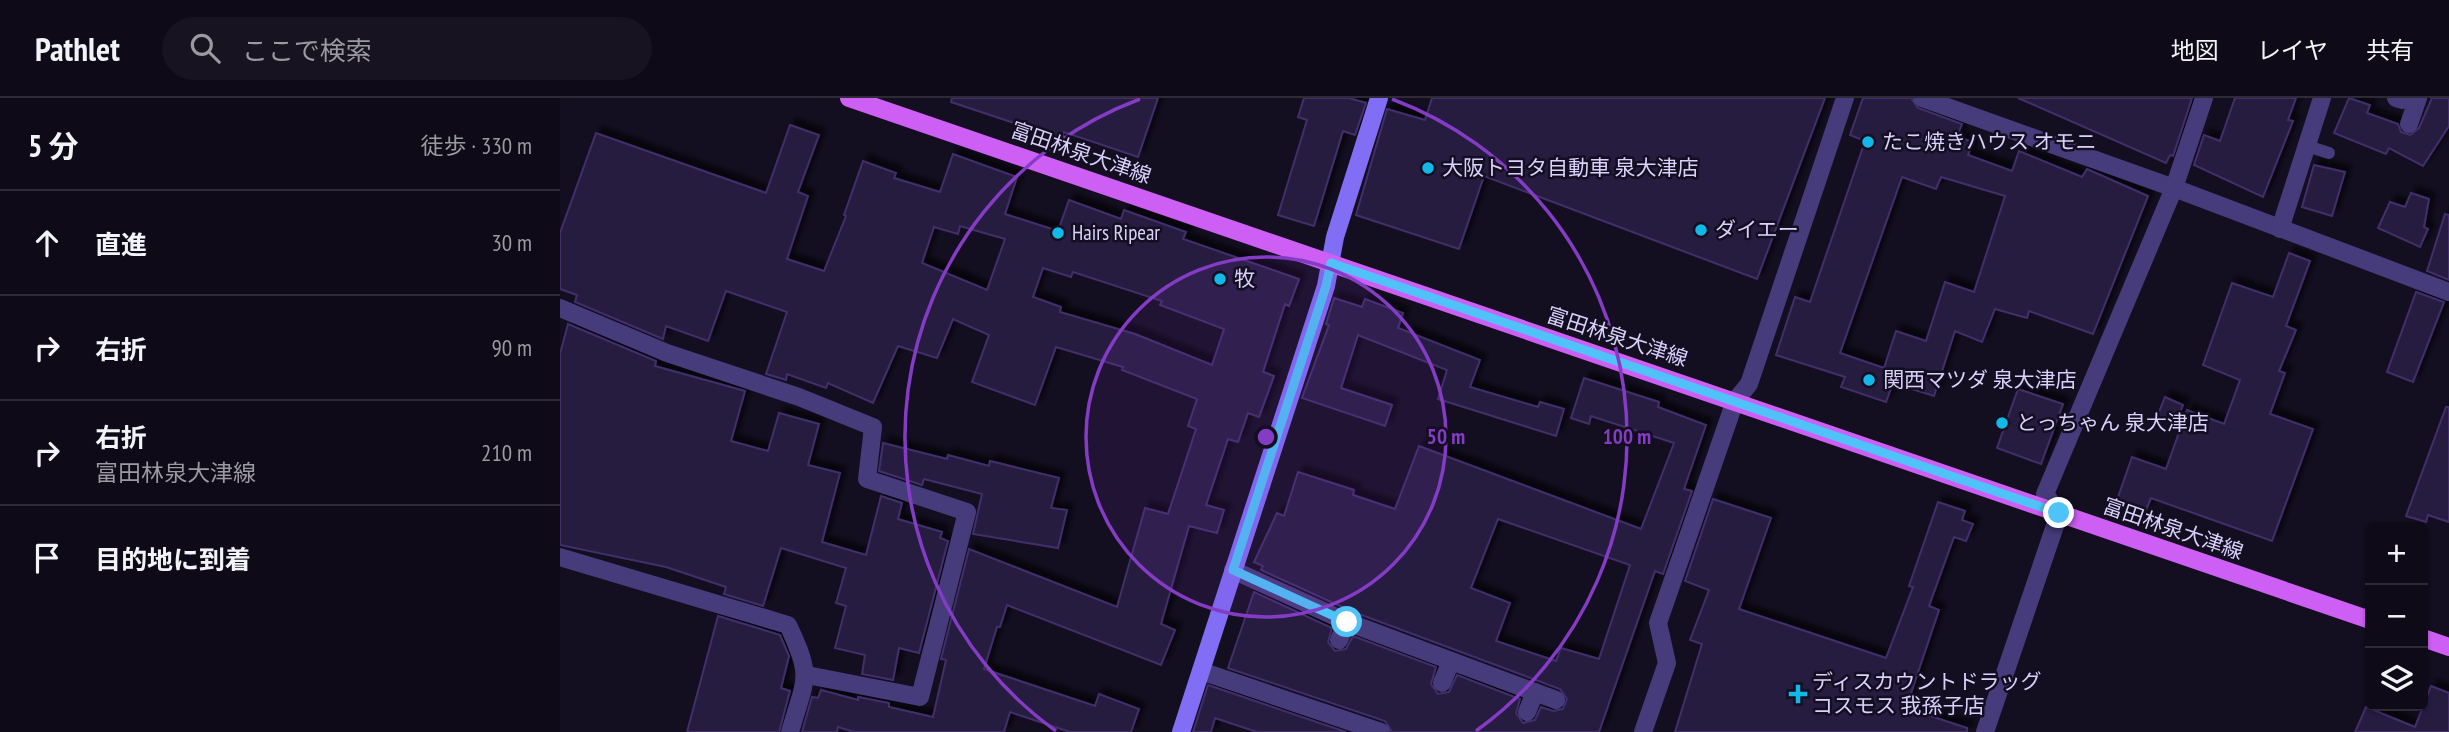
<!DOCTYPE html>
<html lang="ja">
<head>
<meta charset="utf-8">
<style>
	body { margin:0; font-family:"PT Sans Narrow","Noto Sans JP",sans-serif; background:#171321; color:#f1f3f6 }
	.controls { position:absolute; right:21px; bottom:21px; display:grid; overflow:hidden; border-radius:10px; box-shadow:0 2px 5px #0004 }
	.controls button { width:63px; height:63px; display:grid; place-items:center; padding:0; border:0; border-bottom:2px solid #2e2b37; background:#0e0a18; color:#f1f3f6; font:35px sans-serif }
	.stop { position:absolute; width:21px; height:21px; margin:-16px; border:5px solid #4fc3f7; border-radius:50%; background:#fff }
	.stop.end { background:#4fc3f7; border-color:#fff; box-shadow:0 2px 7px #0008 }
	.list { margin:0; padding:0; list-style:none }
	h2 { display:flex; justify-content:space-between; align-items:center; height:91px; margin:0; padding:0 28px; font-size:30px }
	h2 small { font-size:23px; font-weight:400; color:#9b9aa2 }
	.list li { display:grid; grid-template-columns:46px 1fr auto; gap:21px; align-items:center; box-sizing:border-box; height:105px; padding:0 28px; border-top:2px solid #2e2b37 }
	.list b { display:block; font-size:26px; white-space:nowrap }
	.list p { margin:0; font-size:23px; white-space:nowrap; color:#9b9aa2 }
	.list em { font-size:23px; font-style:normal; color:#9b9aa2 }
	.icon { flex:none; width:38px; height:38px; fill:none; stroke:currentColor; stroke-width:2; stroke-linecap:round; stroke-linejoin:round }
	.map { position:relative; flex:none; width:1889px; height:634px; overflow:hidden }
	header { display:flex; align-items:center; gap:42px; box-sizing:border-box; height:98px; padding:0 35px; background:#0e0a18; border-bottom:2px solid #2e2b37 }
	header strong { font-size:33px }
	nav { display:flex; gap:38px; margin-inline-start:auto; font-size:24px }
	.search { width:490px; height:63px; background:#171321; display:flex; align-items:center; gap:18px; box-sizing:border-box; padding:0 24px; border-radius:38px; color:#9b9aa2; font-size:26px }
	main { display:flex }
	aside { flex:1; background:#0e0a18 }
	.map>svg:first-child { display:block }
</style>
</head>
<body>
<header>
<strong>Pathlet</strong>
<div class="search"><svg class="icon" aria-label="search" viewBox="0 0 24 24"><circle cx="10" cy="10" r="6"/><path d="M15 15l6 6"/></svg>ここで検索</div>
<nav><a>地図</a><a>レイヤ</a><a>共有</a></nav>
</header>
<main>
<aside>
<h2>5 分<small>徒歩 · 330 m</small></h2>
<ul class="list">
<li><svg class="icon" aria-label="ahead" viewBox="0 0 24 24"><path d="M12 20V5M6 11l6-6 6 6"/></svg><div><b>直進</b></div><em>30 m</em></li>
<li><svg class="icon" aria-label="right" viewBox="0 0 24 24"><path d="M7 20v-9h11M14 6l5 5-5 5"/></svg><div><b>右折</b></div><em>90 m</em></li>
<li><svg class="icon" aria-label="right" viewBox="0 0 24 24"><path d="M7 20v-9h11M14 6l5 5-5 5"/></svg><div><b>右折</b><p>富田林泉大津線</p></div><em>210 m</em></li>
<li><svg class="icon" aria-label="arrive" viewBox="0 0 24 24"><path d="M6 21V4h12l-3 4 3 4H6"/></svg><div><b>目的地に到着</b></div></li>
</ul>
</aside>
<div class="map">
<svg width="1889" height="634" viewBox="0 0 1889 634">
	<defs>
		<filter id="shadow"><feDropShadow dx="6" dy="-6" stdDeviation="2" flood-color="#0009"/></filter>
	</defs>
	<rect width="100%" height="100%" fill="#130e20"/>
	<!-- building -->
	<g fill="#271c3f" stroke="#422f6a" stroke-width="2" fill-rule="evenodd" filter="url(#shadow)">
		<path d="M 392,0 L 598,0 L 578,59 L 504,34 L 502,41 L 391,4 Z"/>
		<path d="M 744,0 L 789,0 L 806,5 L 795,37 L 783,33 L 754,128 L 718,117 L 747,22 L 738,19 Z"/>
		<path d="M 872,0 L 1265,0 L 1197,181 L 924,78 L 899,151 L 796,117 L 827,11 L 865,22 Z"/>
		<path d="M 1303,0 L 1351,0 L 1358,10 L 1402,26 L 1397,39 L 1413,44 L 1408,57 L 1452,73 L 1459,53 L 1522,79 L 1527,71 L 1588,98 L 1533,236 L 1469,213 L 1467,220 L 1435,211 L 1422,244 L 1395,233 L 1374,298 L 1333,285 L 1326,304 L 1281,289 L 1285,279 L 1216,257 L 1235,199 L 1250,204 L 1305,43 L 1290,37 ZM 1342,79 L 1376,91 L 1381,79 L 1445,98 L 1414,194 L 1385,184 L 1366,243 L 1336,233 L 1324,270 L 1280,255 Z"/>
		<path d="M 1458,0 L 1632,0 L 1613,58 L 1610,57 L 1606,65 Z"/>
		<path d="M 1675,0 L 1736,0 L 1728,22 L 1733,23 L 1703,99 L 1634,67 L 1644,37 L 1660,43 Z"/>
		<path d="M 1789,0 L 1810,7 L 1807,15 L 1838,26 L 1841,34 L 1850,37 L 1859,30 L 1872,0 L 1889,0 L 1889,28 L 1863,68 L 1829,50 L 1826,56 L 1774,35 Z"/>
		<path d="M 230,27 L 259,37 L 238,94 L 248,98 L 227,161 L 264,173 L 286,118 L 284,117 L 303,63 L 336,75 L 334,80 L 380,94 L 393,56 L 457,79 L 445,116 L 498,133 L 509,102 L 561,121 L 564,112 L 626,134 L 623,141 L 739,181 L 729,208 L 725,206 L 703,274 L 714,278 L 699,319 L 688,315 L 678,344 L 668,341 L 646,407 L 664,412 L 657,435 L 629,428 L 601,526 L 615,532 L 601,567 L 447,507 L 440,529 L 437,529 L 424,571 L 535,608 L 539,596 L 579,611 L 571,634 L 510,634 L 450,614 L 444,634 L 294,634 L 278,629 L 277,634 L 242,634 L 252,599 L 258,600 L 261,592 L 298,602 L 298,599 L 329,605 L 329,609 L 373,619 L 386,562 L 381,561 L 409,451 L 557,509 L 585,410 L 608,416 L 636,331 L 628,328 L 637,301 L 562,272 L 563,269 L 496,249 L 475,307 L 412,284 L 429,237 L 393,221 L 377,260 L 338,248 L 313,305 L 268,285 L 266,290 L 227,276 L 226,282 L 206,276 L 227,214 L 166,193 L 148,243 L 106,228 L 103,241 L 15,204 L 17,197 L 0,191 L 0,135 L 36,35 L 206,95 ZM 400,128 L 445,141 L 427,192 L 362,165 L 374,129 L 398,136 ZM 483,170 L 511,179 L 513,174 L 602,203 L 600,207 L 664,231 L 652,267 L 575,236 L 500,214 L 501,209 L 473,199 Z"/>
		<path d="M 1754,67 L 1785,74 L 1772,118 L 1742,109 Z"/>
		<path d="M 1851,95 L 1869,101 L 1864,129 L 1868,131 L 1860,149 L 1818,130 L 1830,104 L 1845,109 Z"/>
		<path d="M 1885,116 L 1889,117 L 1889,182 L 1867,173 Z"/>
		<path d="M 1729,155 L 1750,163 L 1726,228 L 1736,232 L 1719,273 L 1725,275 L 1710,316 L 1753,331 L 1712,443 L 1591,400 L 1586,412 L 1557,402 L 1572,359 L 1606,371 L 1627,312 L 1664,326 L 1680,282 L 1643,267 L 1672,185 L 1713,199 Z"/>
		<path d="M 1856,194 L 1884,204 L 1853,284 L 1827,274 Z"/>
		<path d="M 774,200 L 802,209 L 805,201 L 843,215 L 838,230 L 920,262 L 910,289 L 978,309 L 980,304 L 1004,311 L 996,338 L 878,301 L 887,272 L 798,237 L 781,290 L 832,307 L 825,328 L 742,300 L 769,227 L 766,226 Z"/>
		<path d="M 8,226 L 96,263 L 95,268 L 185,293 L 171,343 L 208,353 L 219,315 L 259,326 L 248,367 L 280,375 L 262,444 L 306,457 L 321,398 L 342,405 L 338,421 L 382,434 L 380,440 L 388,443 L 359,555 L 339,550 L 333,582 L 302,576 L 305,557 L 275,550 L 286,508 L 276,505 L 286,470 L 221,450 L 203,508 L 164,496 L 166,489 L 106,469 L 0,447 L 0,256 Z"/>
		<path d="M 1024,280 L 1099,304 L 1098,309 L 1146,327 L 1124,391 L 1132,393 L 1103,476 L 1095,473 L 1039,634 L 832,634 L 825,623 L 668,570 L 694,494 L 772,530 L 768,544 L 775,553 L 786,551 L 793,538 L 876,569 L 871,586 L 878,596 L 889,594 L 897,577 L 960,601 L 956,615 L 963,625 L 975,622 L 981,609 L 993,613 L 1003,611 L 1007,601 L 1000,591 L 791,513 L 701,472 L 703,468 L 694,464 L 717,415 L 724,418 L 738,374 L 794,392 L 793,397 L 835,411 L 859,348 L 1081,431 L 1114,345 L 1031,318 L 1029,326 L 1011,320 ZM 938,421 L 1070,467 L 1039,561 L 1001,550 L 996,563 L 936,543 L 950,505 L 911,490 Z"/>
		<path d="M 1458,291 L 1503,306 L 1481,366 L 1437,350 Z"/>
		<path d="M 1605,299 L 1623,307 L 1615,326 L 1597,319 Z"/>
		<path d="M 1886,309 L 1889,309 L 1889,424 L 1868,417 L 1866,424 L 1846,418 Z"/>
		<path d="M 323,345 L 387,361 L 388,357 L 429,368 L 430,363 L 499,380 L 491,410 L 507,412 L 498,450 L 413,436 L 422,396 L 364,381 L 362,387 L 319,373 Z"/>
		<path d="M 1153,401 L 1211,420 L 1179,511 L 1326,560 L 1353,489 L 1349,488 L 1378,404 L 1405,413 L 1402,422 L 1413,426 L 1406,443 L 1394,439 L 1369,508 L 1379,512 L 1346,610 L 1407,630 L 1407,634 L 1115,634 L 1142,546 L 1130,542 L 1149,492 L 1125,483 Z"/>
		<path d="M 158,518 L 220,537 L 229,558 L 221,590 L 230,593 L 219,634 L 127,634 Z"/>
		<path d="M 648,587 L 786,634 L 697,634 L 655,620 L 651,634 L 633,634 Z"/>
		<path d="M 1871,588 L 1889,595 L 1889,634 L 1795,634 L 1806,609 L 1855,629 Z"/>
	</g>
	<g fill="none" stroke-linecap="round" stroke-linejoin="round">
		<!-- lane -->
		<path stroke="#463c7b" stroke-width="12" d="M 1747,48 L 1769,55"/>
		<!-- street -->
		<g stroke="#463c7b" stroke-width="18">
			<path d="M 1362,0 L 1614,90 L 1889,194"/>
			<path d="M 1836,0 L 1843,2"/>
			<path d="M 1849,26 L 1858,0"/>
			<path d="M 1720,131 L 1762,0"/>
			<path d="M 0,210 L 107,255 L 239,299 L 313,329 L 307,381 L 407,414 L 360,599 L 247,577"/>
			<path d="M 0,459 L 228,527 C 253,580 246,579 230,634"/>
			<path d="M 673,472 L 787,524 L 996,602"/>
			<path d="M 779,542 L 787,524"/>
			<path d="M 641,573 L 821,634"/>
			<path d="M 882,585 L 891,563"/>
			<path d="M 967,614 L 975,594"/>
			<path d="M 1083,634 L 1107,565 L 1098,525 L 1175,303 L 1189,286 L 1285,0"/>
			<path d="M 1425,634 L 1499,416 L 1485,396 L 1614,90 L 1644,0"/>
		</g>
		<!-- secondary -->
		<path stroke="#816ef5" stroke-width="18" d="M 621,634 L 766,188 L 775,139 L 819,0"/>
		<!-- primary -->
		<g stroke="#ce5ff4" stroke-width="18">
			<path d="M 289,0 L 1810,522"/>
			<path d="M 1863,540 L 1889,549"/>
		</g>
	</g>
	<g fill="none" stroke-linecap="round" stroke-linejoin="round">
		<!-- route -->
		<path stroke="#4fc3f7" stroke-width="9" d="M 787,524 L 673,472 L 766,188 L 771,165 L 1499,415"/>
	</g>
	<!-- distance rings -->
	<circle cx="706" cy="339" r="180" fill="#843cc5" fill-opacity=".12"/>
	<g fill="none" stroke="#843cc5" stroke-width="3.5">
		<circle cx="706" cy="339" r="180"/>
		<path d="M496 633A361 361 0 0 1 580 1M832 1A361 361 0 0 1 916 633"/>
	</g>
	<!-- markers -->
	<g fill="#10b9e8" stroke="#130e20" stroke-width="2.5">
		<circle cx="1308" cy="44" r="7"/>
		<circle cx="868" cy="70" r="7"/>
		<circle cx="1141" cy="132" r="7"/>
		<circle cx="498" cy="135" r="7"/>
		<circle cx="660" cy="181" r="7"/>
		<circle cx="1309" cy="282" r="7"/>
		<circle cx="1442" cy="325" r="7"/>
		<path d="M1234.5 585.5h7v7h7v7h-7v7h-7v-7h-7v-7h7z"/>
	</g>
	<g text-anchor="middle" stroke-width="5" stroke-linejoin="round" paint-order="stroke">
		<!-- poi labels -->
		<g font-size="21" fill="#dad0fc" stroke="#130e20" text-anchor="start">
			<text x="1322" y="51">たこ焼きハウス オモニ</text>
			<text x="882" y="77">大阪トヨタ自動車 泉大津店</text>
			<text x="1155" y="139">ダイエー</text>
			<text x="512" y="142">Hairs Ripear</text>
			<text x="674" y="188">牧</text>
			<text x="1323" y="289">関西マツダ 泉大津店</text>
			<text x="1456" y="332">とっちゃん 泉大津店</text>
			<text x="1252" y="591">ディスカウントドラッグ<tspan x="1252" dy="24">コスモス 我孫子店</tspan></text>
		</g>
		<!-- street labels -->
		<g font-size="21" fill="#dad0fc" stroke="#130e20">
			<text transform="translate(521 55) rotate(19)" y="7">富田林泉大津線</text>
			<text transform="translate(1057 239) rotate(18)" y="7">富田林泉大津線</text>
			<text transform="translate(1613 431) rotate(19)" y="7">富田林泉大津線</text>
		</g>
	</g>
	<circle cx="706" cy="339" r="10" fill="#843cc5" stroke="#130e20" stroke-width="3.5"/>
	<g font-size="21" text-anchor="middle" font-weight="bold" fill="#843cc5" stroke="#130e20" stroke-width="5" stroke-linejoin="round" paint-order="stroke">
		<text x="886" y="346">50 m</text>
		<text x="1067" y="346">100 m</text>
	</g>
</svg>
<div class="controls">
<button>+</button>
<button>−</button>
<button><svg class="icon" aria-label="layers" viewBox="0 0 24 24"><path d="M12 4l9 5-9 5-9-5zM3 14l9 5 9-5"/></svg></button>
</div>
<div class="stop" style="left:787px;top:524px"></div>
<div class="stop end" style="left:1499px;top:415px"></div>
</div>
</main>
</body>
</html>
